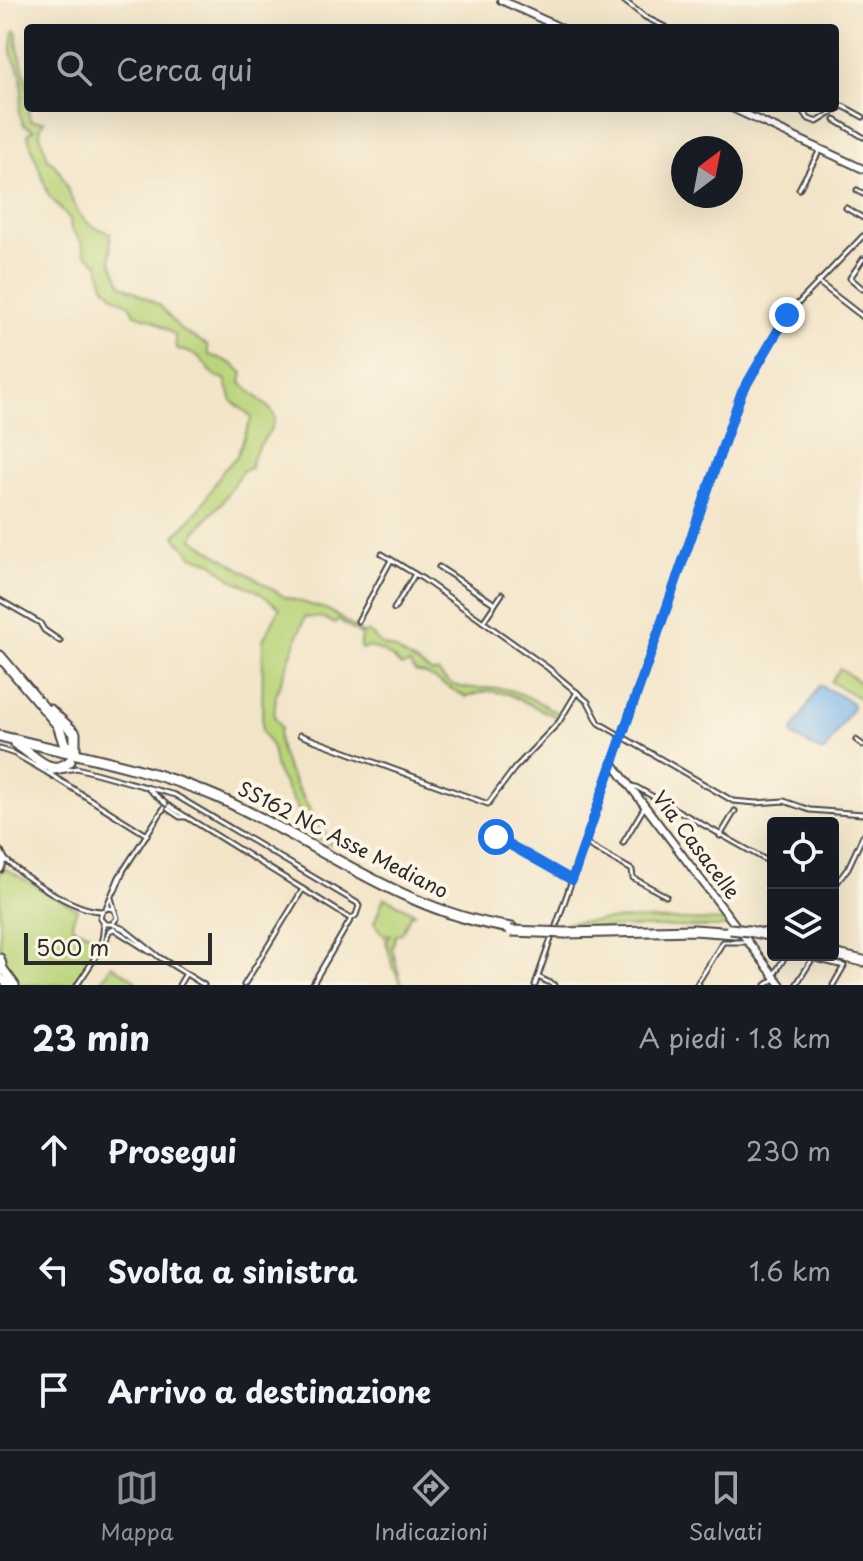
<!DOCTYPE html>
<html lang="it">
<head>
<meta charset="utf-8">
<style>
	body { margin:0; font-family:"Playpen Sans",sans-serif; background:#242831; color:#f1f3f6 }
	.controls { position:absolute; right:24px; bottom:24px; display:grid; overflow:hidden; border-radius:8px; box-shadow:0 8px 32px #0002 }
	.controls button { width:72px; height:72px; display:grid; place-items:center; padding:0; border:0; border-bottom:2px solid #363941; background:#171b24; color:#f1f3f6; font:40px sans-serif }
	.compass { position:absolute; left:671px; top:136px; width:72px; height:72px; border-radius:50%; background:#171b24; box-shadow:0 8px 32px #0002; rotate:32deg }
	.scale { position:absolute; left:24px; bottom:20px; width:188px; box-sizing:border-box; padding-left:8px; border:4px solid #2b2b2b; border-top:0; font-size:22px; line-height:28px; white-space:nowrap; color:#2b2b2b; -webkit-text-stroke:6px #fcf5e5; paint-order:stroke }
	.stop { position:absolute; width:24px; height:24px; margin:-18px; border:6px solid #1a73e8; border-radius:50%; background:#fff }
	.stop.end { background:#1a73e8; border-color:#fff; box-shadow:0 2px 8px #0008 }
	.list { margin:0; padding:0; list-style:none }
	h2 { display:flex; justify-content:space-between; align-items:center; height:104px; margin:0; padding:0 32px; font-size:34px }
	h2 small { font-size:26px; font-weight:400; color:#9ea1a6 }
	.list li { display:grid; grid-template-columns:52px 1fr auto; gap:24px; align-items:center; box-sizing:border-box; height:120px; padding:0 32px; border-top:2px solid #363941 }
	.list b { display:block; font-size:30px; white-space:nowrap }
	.list em { font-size:26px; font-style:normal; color:#9ea1a6 }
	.icon { flex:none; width:44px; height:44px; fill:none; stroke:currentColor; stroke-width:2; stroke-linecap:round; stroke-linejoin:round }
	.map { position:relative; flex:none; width:863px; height:985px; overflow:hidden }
	.search { position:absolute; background:#171b24; box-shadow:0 8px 32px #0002; left:24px; right:24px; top:24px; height:88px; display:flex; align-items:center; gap:20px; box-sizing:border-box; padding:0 28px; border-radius:8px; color:#9ea1a6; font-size:30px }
	.sheet { height:464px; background:#171b24 }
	nav { display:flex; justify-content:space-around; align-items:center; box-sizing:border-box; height:112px; border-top:2px solid #363941; background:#171b24; font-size:22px; color:#9ea1a6 }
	nav a { display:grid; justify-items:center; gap:4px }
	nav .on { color:#8c9099 }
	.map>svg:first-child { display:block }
</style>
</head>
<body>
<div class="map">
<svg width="863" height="985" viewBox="0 0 863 985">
	<rect width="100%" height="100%" fill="#fcf5e5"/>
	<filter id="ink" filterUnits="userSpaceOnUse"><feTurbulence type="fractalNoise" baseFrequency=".0125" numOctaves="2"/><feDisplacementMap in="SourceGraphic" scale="16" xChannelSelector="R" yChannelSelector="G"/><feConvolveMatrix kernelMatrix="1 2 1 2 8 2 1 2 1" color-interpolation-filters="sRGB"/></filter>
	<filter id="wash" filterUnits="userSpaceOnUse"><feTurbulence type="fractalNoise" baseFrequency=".006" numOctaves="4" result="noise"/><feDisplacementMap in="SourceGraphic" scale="32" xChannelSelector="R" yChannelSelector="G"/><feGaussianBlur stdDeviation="1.8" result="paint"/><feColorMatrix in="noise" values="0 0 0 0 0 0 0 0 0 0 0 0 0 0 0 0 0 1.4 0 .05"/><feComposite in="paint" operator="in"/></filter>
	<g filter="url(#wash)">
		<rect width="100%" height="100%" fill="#f2e4c7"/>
		<!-- green -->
		<g fill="#bad47a" stroke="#728052" stroke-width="2">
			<path d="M 14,30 L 17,32 C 16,51 23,64 27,83 C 30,96 25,108 31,121 L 44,121 C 34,135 46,146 48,159 C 69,173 67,206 87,222 C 93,228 102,230 110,233 L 111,261 L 121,284 L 159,305 L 181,330 L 207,345 L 209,355 C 222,358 234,363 243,373 L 241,383 L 270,409 L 275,417 C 273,435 250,449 251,468 L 242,471 L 223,501 L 196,531 L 193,539 L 285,597 L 328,610 L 364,634 L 368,631 L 382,645 L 394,649 L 433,673 L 438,672 C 457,698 484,683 509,690 C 527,694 546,707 562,715 L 560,719 L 508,694 L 487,691 L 466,697 L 425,674 L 415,672 L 410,664 L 401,666 C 392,656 376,644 362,649 L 360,647 L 362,636 L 338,620 L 335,624 L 324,618 L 305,617 L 276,695 L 274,716 L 281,728 C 267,749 318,822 331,842 L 330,845 L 315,837 L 309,829 L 276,770 L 272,748 L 262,731 L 263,640 L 280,608 L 256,590 L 233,580 L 212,563 L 192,556 L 175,536 L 200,508 L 222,472 L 237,456 L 252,417 L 232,401 L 225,379 L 215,376 L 198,356 L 176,348 L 175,335 L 153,320 L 135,314 L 131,306 L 115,297 L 104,285 L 98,264 L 84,252 L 82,243 L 71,229 L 70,219 L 49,196 L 29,140 L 28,133 L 34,130 L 24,125 L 19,112 L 22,93 L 21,74 L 11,53 Z"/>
			<path d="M 840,668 L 863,685 L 863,700 L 831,682 Z"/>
			<path d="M 6,869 L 77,909 L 72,922 L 73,927 L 99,938 L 94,954 L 74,985 L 19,985 L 6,968 L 0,953 L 0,872 Z"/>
			<path d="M 384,897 L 415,913 L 410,915 L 402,933 L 396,935 L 392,948 L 402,985 L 393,967 L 386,941 L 390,935 L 387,934 L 385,937 L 374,923 Z"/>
			<path d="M 621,919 L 732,921 L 735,927 L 560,927 L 565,923 Z"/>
			<path d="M 112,965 L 135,980 L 132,985 L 98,985 Z"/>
		</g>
		<!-- water -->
		<path fill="#79b6ec" stroke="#52708c" stroke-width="2" d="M 819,686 L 822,686 L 852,703 L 853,707 L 825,751 L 822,752 L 793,736 L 792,732 Z"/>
	</g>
	<g filter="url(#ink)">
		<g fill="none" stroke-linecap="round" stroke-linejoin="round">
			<defs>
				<g id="street">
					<path d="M 623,0 L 645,17 L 667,28"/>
					<path d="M 799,108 L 809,119 L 817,122 L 843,106 L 863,117"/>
					<path d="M 835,120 L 863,137"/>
					<path d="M 799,189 L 820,150"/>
					<path d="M 857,190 L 863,194"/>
					<path d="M 846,208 L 863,218"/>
					<path d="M 863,259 L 850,278 L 863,289"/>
					<path d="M 818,282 L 863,317"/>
					<path d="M 382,554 L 423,579 L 548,668 L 588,702 L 599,723 L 733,801 L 756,803 L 784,801 L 810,810 L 863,814"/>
					<path d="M 439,567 L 495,604"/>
					<path d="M 0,600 L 40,623 L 44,630 L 60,641"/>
					<path d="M 394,609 L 415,574"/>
					<path d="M 358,621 L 391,560"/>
					<path d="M 483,622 L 502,594"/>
					<path d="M 300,735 L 488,804 L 514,769 L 559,722 L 577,692"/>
					<path d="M 856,740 L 863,745"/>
					<path d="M 0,749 L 15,754 L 48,773 L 147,835"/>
					<path d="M 48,773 L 77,768 L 175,795 L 357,903 L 359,906 L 356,915 L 351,919"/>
					<path d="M 631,786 L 636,787 L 773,864"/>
					<path d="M 146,787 L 166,804"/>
					<path d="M 169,806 L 351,919 L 312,985"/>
					<path d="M 168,809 L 180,817 L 187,817"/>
					<path d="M 720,836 L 735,811"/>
					<path d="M 496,837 L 572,880"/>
					<path d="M 585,843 L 632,870 L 633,878 L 666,896"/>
					<path d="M 623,843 L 645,806"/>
					<path d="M 5,859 C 25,878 74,911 102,911"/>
					<path d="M 833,888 L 848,868 L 863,836"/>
					<path d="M 115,891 L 123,872"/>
					<path d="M 111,898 L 117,918 L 112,924 L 105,924 L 100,918 L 102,911 L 108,908 L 113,909"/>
					<path d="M 106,908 L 119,877 L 164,808"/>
					<path d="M 112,924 L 124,929 L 159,957 L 204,985"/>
					<path d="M 555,929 L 741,394 L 787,315 L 863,236"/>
					<path d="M 97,955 L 104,946 L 109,931 L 114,929 L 150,952"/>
					<path d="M 800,955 L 844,966 L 833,985"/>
					<path d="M 774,975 L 786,955"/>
					<path d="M 538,977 L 554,985"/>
					<path d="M 77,985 C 90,966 106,946 103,922"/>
					<path d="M 179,985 L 185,975"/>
					<path d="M 244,985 L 303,889"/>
					<path d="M 535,985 L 552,936"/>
					<path d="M 699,985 L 697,984 L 723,942 L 748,942"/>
					<path d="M 766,985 L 776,978"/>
					<path d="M 796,985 L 813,958"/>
				</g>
				<g id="secondary">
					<path d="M 501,0 L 561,28"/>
					<path d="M 732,108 L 863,169"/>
					<path d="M 613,764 L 781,985"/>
					<path d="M 0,852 L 4,860 L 0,869"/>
				</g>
				<g id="primary">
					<path d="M 0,958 L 2,964 L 0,972"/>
					<path d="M 2,967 L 15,985"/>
					<path d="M 0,977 L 8,985"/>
				</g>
				<g id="highway">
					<path d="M 0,656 L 58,725 L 64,743 L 74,753"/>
					<path d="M 50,710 L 75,733 L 75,750"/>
					<path d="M 0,736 C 72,754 149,767 217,797 C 315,840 403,913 512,928"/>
					<path d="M 16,744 C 34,754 50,779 70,761"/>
					<path d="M 749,931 L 773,936"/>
					<path d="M 566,933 L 694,930 L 735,933"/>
					<path d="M 833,954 L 863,961"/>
				</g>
			</defs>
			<!-- street casing -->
			<use href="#street" stroke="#494742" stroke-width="7"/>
			<!-- secondary casing -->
			<use href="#secondary" stroke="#494742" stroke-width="10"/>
			<!-- primary casing -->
			<use href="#primary" stroke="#494742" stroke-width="11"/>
			<!-- highway casing -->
			<use href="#highway" stroke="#494742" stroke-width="13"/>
			<!-- street -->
			<use href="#street" stroke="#fff" stroke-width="3"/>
			<!-- secondary -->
			<use href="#secondary" stroke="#fff" stroke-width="6"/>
			<!-- primary -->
			<use href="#primary" stroke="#fff" stroke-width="7"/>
			<!-- highway -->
			<use href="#highway" stroke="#fff" stroke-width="9"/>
			<defs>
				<g id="highway-bridge">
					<path d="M 730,929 L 749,931"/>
					<path d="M 511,931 L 566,933"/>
				</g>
			</defs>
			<!-- highway-bridge casing -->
			<use href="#highway-bridge" stroke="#494742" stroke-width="13" stroke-linecap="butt"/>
			<!-- highway-bridge -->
			<use href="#highway-bridge" stroke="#fff" stroke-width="9"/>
		</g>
	</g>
	<g fill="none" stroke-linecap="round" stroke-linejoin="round" filter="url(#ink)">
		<!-- route -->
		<path stroke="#1a73e8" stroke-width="10" d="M 496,837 L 572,880 L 741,394 L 787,315"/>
	</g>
	<g text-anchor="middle" stroke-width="8" stroke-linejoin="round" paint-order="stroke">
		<!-- street labels -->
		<g font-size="20" fill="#2b2b2b" stroke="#fcf5e5">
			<text transform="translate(343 840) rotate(27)" y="7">SS162 NC Asse Mediano</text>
			<text transform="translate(696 845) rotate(53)" y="7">Via Casacelle</text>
		</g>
	</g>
</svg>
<div class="controls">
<button><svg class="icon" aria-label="locate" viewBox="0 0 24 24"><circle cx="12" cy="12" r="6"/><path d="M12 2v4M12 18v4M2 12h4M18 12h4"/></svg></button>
<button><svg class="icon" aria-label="layers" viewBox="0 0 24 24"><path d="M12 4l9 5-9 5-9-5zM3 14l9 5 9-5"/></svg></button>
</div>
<svg class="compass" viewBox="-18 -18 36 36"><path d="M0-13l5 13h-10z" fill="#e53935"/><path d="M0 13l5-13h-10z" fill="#9ea1a6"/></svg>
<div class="scale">500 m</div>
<div class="stop" style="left:496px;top:837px"></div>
<div class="stop end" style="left:787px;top:315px"></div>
<div class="search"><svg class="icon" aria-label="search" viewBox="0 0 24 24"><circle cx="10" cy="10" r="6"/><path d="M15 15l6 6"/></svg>Cerca qui</div>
</div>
<section class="sheet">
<h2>23 min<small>A piedi · 1.8 km</small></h2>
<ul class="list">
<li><svg class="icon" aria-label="ahead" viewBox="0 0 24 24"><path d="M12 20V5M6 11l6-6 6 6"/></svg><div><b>Prosegui</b></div><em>230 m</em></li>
<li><svg class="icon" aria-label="left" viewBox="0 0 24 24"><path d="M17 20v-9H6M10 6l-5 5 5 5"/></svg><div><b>Svolta a sinistra</b></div><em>1.6 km</em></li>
<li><svg class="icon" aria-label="arrive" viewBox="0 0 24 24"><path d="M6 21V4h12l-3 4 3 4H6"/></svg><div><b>Arrivo a destinazione</b></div></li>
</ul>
</section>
<nav>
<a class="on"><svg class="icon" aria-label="map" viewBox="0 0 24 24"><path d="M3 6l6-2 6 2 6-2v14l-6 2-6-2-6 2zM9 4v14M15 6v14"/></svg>Mappa</a>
<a><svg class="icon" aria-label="directions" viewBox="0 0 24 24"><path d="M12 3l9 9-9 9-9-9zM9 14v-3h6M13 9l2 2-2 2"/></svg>Indicazioni</a>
<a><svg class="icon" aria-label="saved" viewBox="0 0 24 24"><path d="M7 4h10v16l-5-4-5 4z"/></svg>Salvati</a>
</nav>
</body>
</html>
